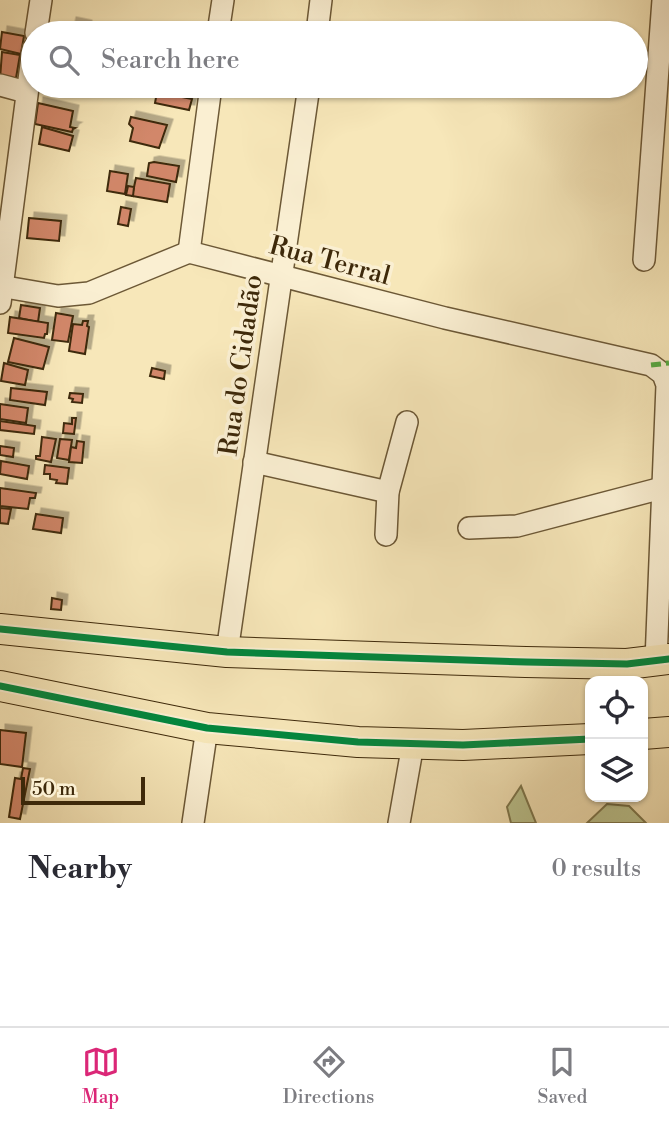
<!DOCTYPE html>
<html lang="en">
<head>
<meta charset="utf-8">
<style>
	body { margin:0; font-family:"Libre Bodoni",serif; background:#f2f2f3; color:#2b2b33 }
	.controls { position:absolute; right:21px; bottom:21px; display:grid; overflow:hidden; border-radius:14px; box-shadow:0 2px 5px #0004 }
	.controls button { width:63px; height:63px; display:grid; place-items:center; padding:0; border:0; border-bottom:2px solid #e1e1e2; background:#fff; color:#2b2b33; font:35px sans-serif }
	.scale { position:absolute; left:21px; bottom:18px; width:124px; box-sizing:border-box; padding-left:7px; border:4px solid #3e290a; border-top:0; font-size:19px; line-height:24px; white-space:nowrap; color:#3e290a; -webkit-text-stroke:5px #faefd2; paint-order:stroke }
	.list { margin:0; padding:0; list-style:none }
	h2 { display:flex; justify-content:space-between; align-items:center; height:91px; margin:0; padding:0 28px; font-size:30px }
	h2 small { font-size:23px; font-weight:400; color:#7c7c81 }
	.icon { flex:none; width:38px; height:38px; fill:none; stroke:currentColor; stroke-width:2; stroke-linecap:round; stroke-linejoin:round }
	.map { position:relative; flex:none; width:669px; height:823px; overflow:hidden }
	.search { position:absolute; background:#fff; box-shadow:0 2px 5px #0004; left:21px; right:21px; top:21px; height:77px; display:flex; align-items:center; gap:18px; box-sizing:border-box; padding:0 24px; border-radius:38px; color:#7c7c81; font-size:26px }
	.sheet { height:203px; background:#fff }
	nav { display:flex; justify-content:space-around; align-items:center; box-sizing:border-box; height:98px; border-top:2px solid #e1e1e2; background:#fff; font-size:19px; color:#7c7c81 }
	nav a { display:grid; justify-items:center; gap:4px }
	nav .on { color:#db2777 }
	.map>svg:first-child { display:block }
</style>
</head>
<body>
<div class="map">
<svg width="669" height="823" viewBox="0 0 669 823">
	<defs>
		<filter id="shadow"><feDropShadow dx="5.5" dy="-5.5" stdDeviation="0" flood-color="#0004"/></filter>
	</defs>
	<rect width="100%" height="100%" fill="#f7e7b9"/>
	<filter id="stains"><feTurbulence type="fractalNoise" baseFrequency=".00286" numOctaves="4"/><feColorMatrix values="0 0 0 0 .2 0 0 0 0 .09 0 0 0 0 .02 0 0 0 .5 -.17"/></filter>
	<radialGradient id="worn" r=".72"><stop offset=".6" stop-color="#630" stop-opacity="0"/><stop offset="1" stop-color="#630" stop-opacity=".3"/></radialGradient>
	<!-- green -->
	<g fill="#bcc590" stroke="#7d774d" stroke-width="2">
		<path d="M 521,786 L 536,823 L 511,823 L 507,807 Z"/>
		<path d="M 607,804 L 629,806 L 646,823 L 587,823 Z"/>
	</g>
	<!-- building -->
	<g fill="#d2876b" stroke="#3e290a" stroke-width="2" filter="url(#shadow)">
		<path d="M 71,23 L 86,26 L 87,33 L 69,33 Z"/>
		<path d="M 2,32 L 24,36 L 21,54 L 0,49 Z"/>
		<path d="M 2,52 L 20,55 L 16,78 L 18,83 L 0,79 Z"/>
		<path d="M 45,86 L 61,86 L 59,92 L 44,90 Z"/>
		<path d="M 169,86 L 194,86 L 193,92 L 169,88 Z"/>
		<path d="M 157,92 L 192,99 L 189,110 L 155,103 Z"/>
		<path d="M 38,103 L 73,111 L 70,127 L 75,128 L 73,129 L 72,132 L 35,124 Z"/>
		<path d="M 131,117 L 167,125 L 159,148 L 130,141 L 133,128 L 129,124 Z"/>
		<path d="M 42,127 L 73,136 L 69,151 L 39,144 Z"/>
		<path d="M 154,162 L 179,166 L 176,182 L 147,176 L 149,163 Z"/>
		<path d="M 110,171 L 128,174 L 125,194 L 107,191 Z"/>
		<path d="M 136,178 L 170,184 L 167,202 L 132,196 Z"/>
		<path d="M 128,186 L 134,187 L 133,196 L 126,195 Z"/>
		<path d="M 121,207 L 131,209 L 128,226 L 118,224 Z"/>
		<path d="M 29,218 L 61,221 L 59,241 L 27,238 Z"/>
		<path d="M 21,305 L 40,308 L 38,322 L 19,318 Z"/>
		<path d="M 56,313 L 73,316 L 68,342 L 52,340 Z"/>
		<path d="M 10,317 L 48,323 L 47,334 L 45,334 L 44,338 L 8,333 Z"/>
		<path d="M 83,321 L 88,321 L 87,326 L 89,327 L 85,354 L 69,351 L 73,324 L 82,325 Z"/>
		<path d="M 14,338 L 49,347 L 43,369 L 8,362 Z"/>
		<path d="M 4,363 L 28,370 L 25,385 L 1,381 Z"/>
		<path d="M 152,368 L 165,371 L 164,379 L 150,376 Z"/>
		<path d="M 11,388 L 47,392 L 45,405 L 10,400 Z"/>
		<path d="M 70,393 L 83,394 L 82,403 L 72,402 L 73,399 L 69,398 Z"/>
		<path d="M 0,404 L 28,408 L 26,423 L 0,419 Z"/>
		<path d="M 72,418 L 76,418 L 74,434 L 63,433 L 64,423 L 72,424 Z"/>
		<path d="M 0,421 L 35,426 L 34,434 L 0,430 Z"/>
		<path d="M 42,437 L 56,439 L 51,462 L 36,459 L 36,456 L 40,456 Z"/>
		<path d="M 60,439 L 72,440 L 69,460 L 57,458 Z"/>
		<path d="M 77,441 L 84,442 L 82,463 L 69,462 L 71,447 L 76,448 Z"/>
		<path d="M 0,446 L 14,448 L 13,457 L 0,455 Z"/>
		<path d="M 1,461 L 29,466 L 27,479 L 0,474 Z"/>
		<path d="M 45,465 L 69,468 L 67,484 L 56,483 L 57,480 L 50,479 L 50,474 L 44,474 Z"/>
		<path d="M 0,488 L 36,493 L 35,498 L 30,498 L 28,509 L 0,506 Z"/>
		<path d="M 0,508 L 11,509 L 8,524 L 0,523 Z"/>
		<path d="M 36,514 L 63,518 L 61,533 L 33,529 Z"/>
		<path d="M 52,598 L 62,600 L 61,610 L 51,609 Z"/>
		<path d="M 0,730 L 26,733 L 22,767 L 0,764 Z"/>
		<path d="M 23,768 L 30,769 L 20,819 L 9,817 L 15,778 L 21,779 Z"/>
	</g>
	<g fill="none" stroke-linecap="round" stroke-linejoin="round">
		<defs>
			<g id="minor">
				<path d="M 36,33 L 41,0"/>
				<path d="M 218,33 L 223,0"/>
				<path d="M 317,33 L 321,0"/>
				<path d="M 0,85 L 26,92"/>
				<path d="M 189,252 L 211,86"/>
				<path d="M 644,260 L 663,0"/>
				<path d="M 0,286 L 58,296 L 89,293 L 189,252 L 445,318 L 651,365 L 663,374 L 667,385 L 656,661"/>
				<path d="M 0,303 L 33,49"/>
				<path d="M 254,462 L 388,492"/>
				<path d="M 469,528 L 517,526 L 662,488"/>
				<path d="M 386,535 L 388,492 L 407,422"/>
				<path d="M 227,652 L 309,86"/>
				<path d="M 193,823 L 207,728"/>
				<path d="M 399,823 L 413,744"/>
			</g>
			<g id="highway">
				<path d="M 0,629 L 227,652 L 526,662 L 627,664 L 669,659"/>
				<path d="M 0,686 L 207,728 L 358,742 L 463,745 L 590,739"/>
				<path d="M 643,734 L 669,732"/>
			</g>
		</defs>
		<!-- minor casing -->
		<use href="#minor" stroke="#6c5836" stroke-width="24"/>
		<!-- highway casing -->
		<use href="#highway" stroke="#3e290a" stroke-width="32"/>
		<!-- minor -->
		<use href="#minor" stroke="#faefd2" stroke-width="21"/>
		<!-- highway -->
		<use href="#highway" stroke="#f7e7b9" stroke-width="30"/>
		<!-- quiet -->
		<path stroke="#55ab41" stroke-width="5" stroke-dasharray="10 5" stroke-linecap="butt" d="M 651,365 L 669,363"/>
		<defs>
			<g id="cycleway">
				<path d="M 0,629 L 227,652 L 526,662 L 627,664 L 669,659"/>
				<path d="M 0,686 L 207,728 L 358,742 L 463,745 L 590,739"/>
			</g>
		</defs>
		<!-- cycleway casing -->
		<use href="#cycleway" stroke="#faefd2" stroke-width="11"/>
		<!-- cycleway -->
		<use href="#cycleway" stroke="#00873e" stroke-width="7"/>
	</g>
	<g text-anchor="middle" stroke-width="7" stroke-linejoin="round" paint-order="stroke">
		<!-- street labels -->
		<g font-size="26" fill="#3e290a" stroke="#faefd2">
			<text transform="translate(330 260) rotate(15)" y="9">Rua Terral</text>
			<text transform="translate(240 365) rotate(-82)" y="9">Rua do Cidadão</text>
		</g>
	</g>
	<rect width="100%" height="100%" filter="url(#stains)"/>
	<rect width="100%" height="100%" fill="url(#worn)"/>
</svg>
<div class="controls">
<button><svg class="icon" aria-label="locate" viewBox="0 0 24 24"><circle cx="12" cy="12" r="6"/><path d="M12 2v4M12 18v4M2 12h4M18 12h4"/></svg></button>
<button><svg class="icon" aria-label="layers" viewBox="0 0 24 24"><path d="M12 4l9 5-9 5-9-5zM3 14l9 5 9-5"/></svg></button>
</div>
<div class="scale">50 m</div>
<div class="search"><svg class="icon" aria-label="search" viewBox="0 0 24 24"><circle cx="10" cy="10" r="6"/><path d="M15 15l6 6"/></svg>Search here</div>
</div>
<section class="sheet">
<h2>Nearby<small>0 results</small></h2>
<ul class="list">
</ul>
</section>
<nav>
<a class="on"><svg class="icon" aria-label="map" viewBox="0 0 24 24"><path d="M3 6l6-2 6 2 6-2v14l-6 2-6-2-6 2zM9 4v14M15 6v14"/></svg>Map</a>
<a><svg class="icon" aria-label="directions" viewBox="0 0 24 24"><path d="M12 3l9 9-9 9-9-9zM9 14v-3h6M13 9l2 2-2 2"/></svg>Directions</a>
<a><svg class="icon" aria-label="saved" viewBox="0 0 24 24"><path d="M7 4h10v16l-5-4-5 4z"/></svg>Saved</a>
</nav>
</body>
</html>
